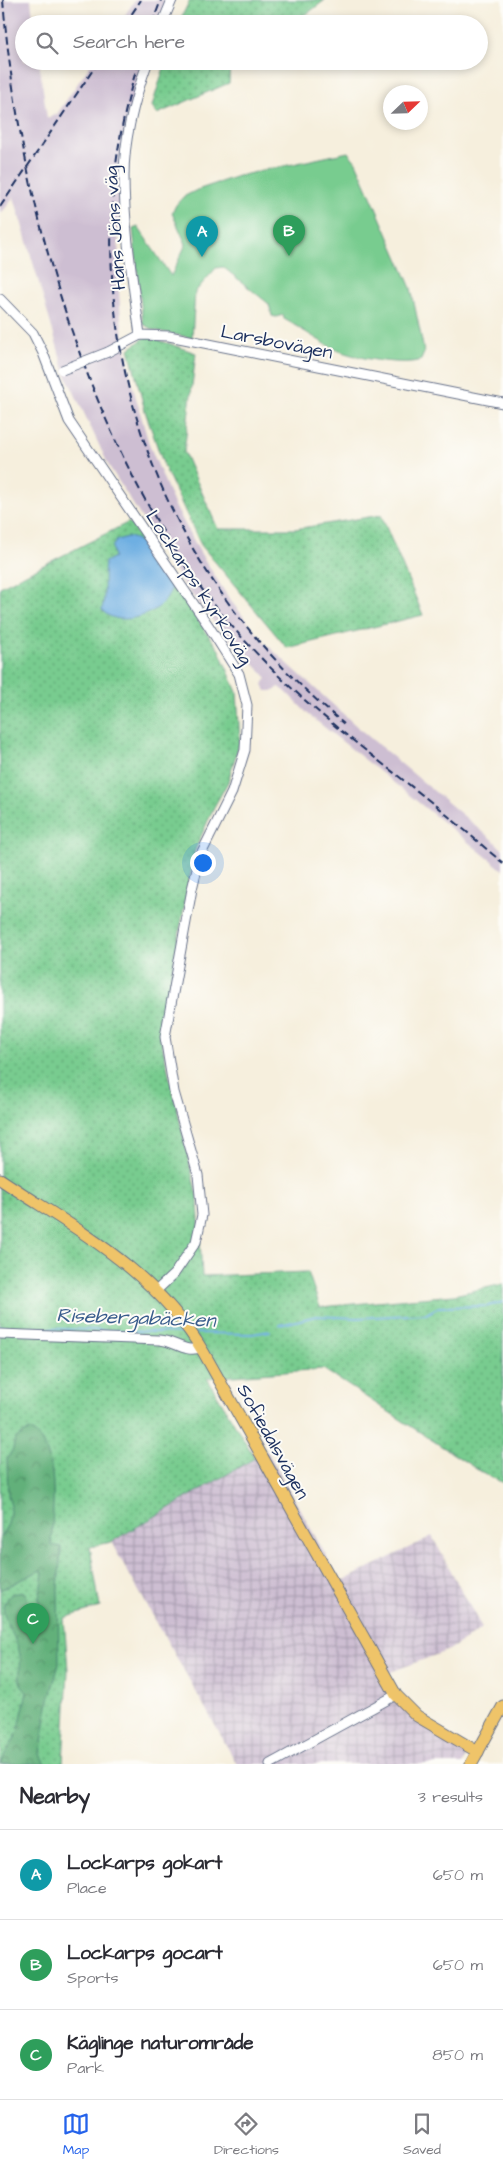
<!DOCTYPE html>
<html lang="en">
<head>
<meta charset="utf-8">
<style>
	body { margin:0; font-family:"Architects Daughter",sans-serif; background:#f2f2f3; color:#2b2b33 }
	.compass { position:absolute; left:383px; top:85px; width:45px; height:45px; border-radius:50%; background:#fff; box-shadow:0 2px 8px #0003; rotate:67deg }
	.you { position:absolute; left:202px; top:862px; width:18px; height:18px; margin:-12px; border:4px solid #fff; border-radius:50%; background:#1a73e8; box-shadow:0 0 0 8px #1a73e833 }
	.badge { display:grid; place-items:center; width:32px; height:32px; border-radius:50%; background:#2563eb; color:#fff; font-size:16px; font-weight:700 }
	.pin { position:absolute; translate:-50% -41px; filter:drop-shadow(0 1px 2px #0008) }
	.pin::after { content:''; position:absolute; top:26px; width:18px; height:15px; background:inherit; clip-path:polygon(0 0,100% 0,50% 100%) }
	.list { margin:0; padding:0; list-style:none }
	h2 { display:flex; justify-content:space-between; align-items:center; height:65px; margin:0; padding:0 20px; font-size:21px }
	h2 small { font-size:16px; font-weight:400; color:#7c7c81 }
	.list li { display:grid; grid-template-columns:32px 1fr auto; gap:15px; align-items:center; box-sizing:border-box; height:90px; padding:0 20px; border-top:1px solid #e1e1e2 }
	.list b { display:block; font-size:19px; white-space:nowrap }
	.list p { margin:0; font-size:16px; white-space:nowrap; color:#7c7c81 }
	.list em { font-size:16px; font-style:normal; color:#7c7c81 }
	.icon { flex:none; width:28px; height:28px; fill:none; stroke:currentColor; stroke-width:2; stroke-linecap:round; stroke-linejoin:round }
	.map { position:relative; flex:none; width:503px; height:1764px; overflow:hidden }
	.search { position:absolute; background:#fff; box-shadow:0 2px 8px #0003; left:15px; right:15px; top:15px; height:55px; display:flex; align-items:center; gap:12px; box-sizing:border-box; padding:0 18px; border-radius:28px; color:#7c7c81; font-size:19px }
	.sheet { height:335px; background:#fff }
	nav { display:flex; justify-content:space-around; align-items:center; box-sizing:border-box; height:70px; border-top:1px solid #e1e1e2; background:#fff; font-size:14px; color:#7c7c81 }
	nav a { display:grid; justify-items:center; gap:2px }
	nav .on { color:#2563eb }
	.map>svg:first-child { display:block }
</style>
</head>
<body>
<div class="map">
<svg width="503" height="1764" viewBox="0 0 503 1764">
	<defs>
		<pattern id="industrial-grid" width="8" height="8" patternUnits="userSpaceOnUse" patternTransform="scale(1.25)"><rect width="8" height="8" fill="#cdbed2"/><path d="M0 4h8M4 0v8" fill="none" stroke="#a69bae"/></pattern>
		<pattern id="grass-dots" width="8" height="8" patternUnits="userSpaceOnUse" patternTransform="scale(1.25)"><rect width="8" height="8" fill="#78cc8f"/><path d="M2 2h.1M6 6h.1" fill="none" stroke="#62a678" stroke-width="1.8" stroke-linecap="round"/></pattern>
		<pattern id="forest-crowns" width="20" height="18" patternUnits="userSpaceOnUse" patternTransform="scale(1.25)"><rect width="20" height="18" fill="#62b07a"/><path d="M2 6a3 3 0 1 1 6 0M12 15a3 3 0 1 1 6 0" fill="none" stroke="#509067"/></pattern>
	</defs>
	<rect width="100%" height="100%" fill="#fdfcf7"/>
	<filter id="ink" filterUnits="userSpaceOnUse"><feTurbulence type="fractalNoise" baseFrequency=".02" numOctaves="2"/><feDisplacementMap in="SourceGraphic" scale="10" xChannelSelector="R" yChannelSelector="G"/><feConvolveMatrix kernelMatrix="1 2 1 2 8 2 1 2 1" color-interpolation-filters="sRGB"/></filter>
	<filter id="wash" filterUnits="userSpaceOnUse"><feTurbulence type="fractalNoise" baseFrequency=".0096" numOctaves="4" result="noise"/><feDisplacementMap in="SourceGraphic" scale="20" xChannelSelector="R" yChannelSelector="G"/><feGaussianBlur stdDeviation="1.12" result="paint"/><feColorMatrix in="noise" values="0 0 0 0 0 0 0 0 0 0 0 0 0 0 0 0 0 1.4 0 .05"/><feComposite in="paint" operator="in"/></filter>
	<g filter="url(#wash)">
		<rect width="100%" height="100%" fill="#f6efdd"/>
		<!-- industrial -->
		<path fill="url(#industrial-grid)" d="M 267,1451 L 341,1582 L 432,1536 L 482,1628 L 449,1650 L 380,1676 L 394,1698 L 465,1745 L 467,1754 L 463,1764 L 237,1764 L 111,1542 Z"/>
		<!-- railway -->
		<g fill="#cdbed2">
			<path d="M 0,0 L 31,0 L 34,24 L 24,24 L 24,61 L 39,61 L 47,118 L 57,114 L 93,61 L 145,61 L 122,158 L 119,196 L 118,278 L 121,320 L 131,380 L 149,444 L 174,504 L 201,554 L 230,600 L 266,644 L 362,731 L 495,842 L 503,850 L 503,870 L 309,715 L 285,691 L 279,687 L 274,691 L 266,691 L 263,684 L 267,678 L 219,628 L 184,585 L 109,466 L 65,373 L 14,197 L 0,215 Z"/>
			<path d="M 135,0 L 169,0 L 158,24 L 119,24 Z"/>
		</g>
		<!-- grass -->
		<g fill="url(#grass-dots)" stroke="#4a7e76">
			<path d="M 190,0 L 325,0 L 308,13 L 286,24 L 178,24 Z"/>
			<path d="M 166,61 L 230,61 L 229,83 L 157,114 L 152,106 Z"/>
			<path d="M 147,336 L 196,353 L 184,452 L 218,529 L 295,529 L 381,515 L 423,615 L 287,648 L 201,545 L 164,466 L 145,411 L 129,349 Z"/>
			<path d="M 129,522 L 219,650 L 237,692 L 240,741 L 228,782 L 214,807 L 195,850 L 160,1035 L 198,1200 L 202,1276 L 308,1272 L 320,1307 L 454,1295 L 503,1284 L 503,1483 L 478,1470 L 323,1369 L 207,1378 L 255,1458 L 111,1542 L 90,1547 L 100,1607 L 64,1618 L 68,1670 L 63,1764 L 0,1764 L 0,587 Z"/>
		</g>
		<!-- forest -->
		<path fill="url(#forest-crowns)" stroke="#3e706c" d="M 30,1430 C 62,1450 52,1511 51,1545 L 61,1547 L 58,1589 L 59,1664 L 49,1700 L 40,1754 L 45,1764 L 0,1764 L 18,1732 L 27,1692 C 15,1683 22,1669 20,1655 C 17,1638 4,1623 3,1606 L 11,1594 L 24,1592 C 30,1600 28,1610 33,1618 L 36,1619 L 43,1572 L 41,1570 L 0,1590 L 0,1538 L 8,1524 L 11,1506 L 8,1495 L 7,1459 L 13,1449 L 15,1439 Z"/>
		<!-- garden -->
		<path fill="#78cc8f" stroke="#4a7e76" d="M 348,152 L 356,162 L 411,288 L 423,346 L 424,353 L 421,360 C 405,366 362,359 345,353 C 328,348 301,328 284,319 L 283,315 L 276,317 L 272,316 L 269,304 L 223,267 L 216,268 L 195,292 L 192,338 L 153,330 L 143,324 L 133,229 L 138,227 L 171,276 L 186,244 L 172,213 L 176,205 L 183,197 L 197,190 L 238,176 Z"/>
		<!-- water -->
		<path fill="#6eafe2" stroke="#446fa0" d="M 127,537 C 145,539 153,555 160,569 C 163,575 168,580 172,587 C 169,593 167,599 162,604 C 148,617 116,627 102,610 C 106,594 103,579 105,562 L 114,557 L 112,547 L 117,540 Z"/>
		<g fill="none" stroke-linecap="round" stroke-linejoin="round">
			<!-- stream -->
			<g stroke="#6eafe2" stroke-width="2">
				<path d="M 280,1325 L 316,1316 L 357,1318 L 426,1314 L 439,1307 L 488,1306 L 503,1302"/>
				<path d="M 0,1327 L 185,1333"/>
				<path d="M 195,1333 L 252,1334 L 270,1331"/>
			</g>
		</g>
	</g>
	<g filter="url(#ink)">
		<g fill="none" stroke-linecap="round" stroke-linejoin="round">
			<defs>
				<g id="minor">
					<path d="M 162,24 L 172,0"/>
					<path d="M 0,299 L 33,333 L 43,353 L 69,421 L 208,625 L 239,674 L 247,705 L 245,750 L 232,792 L 200,856 L 192,889 L 165,1037 L 174,1092 L 198,1175 L 202,1215 L 196,1242 L 174,1274 L 157,1290"/>
					<path d="M 140,335 C 133,283 124,229 124,176 C 124,138 135,97 148,61"/>
					<path d="M 108,352 L 140,335 L 169,336 L 503,403"/>
					<path d="M 0,1334 L 159,1340 C 176,1341 183,1353 201,1348"/>
					<path d="M 270,1764 L 396,1695"/>
				</g>
				<g id="major">
					<path d="M 0,1179 C 78,1231 155,1270 204,1353 L 396,1695 L 417,1716 L 478,1752"/>
					<path d="M 471,1764 L 503,1706"/>
				</g>
			</defs>
			<!-- minor casing -->
			<use href="#minor" stroke="#68728a" stroke-width="11"/>
			<!-- major casing -->
			<use href="#major" stroke="#68728a" stroke-width="13"/>
			<!-- minor -->
			<use href="#minor" stroke="#fff" stroke-width="9"/>
			<!-- major -->
			<use href="#major" stroke="#efc469" stroke-width="11"/>
			<!-- rail -->
			<g stroke="#1b2f5e" stroke-width="2" stroke-dasharray="8 4" stroke-linecap="butt">
				<path d="M 3,0 C 17,174 69,369 157,521 C 186,572 223,619 264,661 C 315,714 375,757 431,802 C 456,822 479,843 503,863"/>
				<path d="M 125,24 L 141,0"/>
				<path d="M 152,24 L 161,0"/>
				<path d="M 139,61 C 81,242 115,448 227,601 C 260,647 300,687 344,724"/>
				<path d="M 0,207 L 99,61"/>
			</g>
			<defs>
				<path id="minor-bridge" d="M 62,370 L 108,352"/>
			</defs>
			<!-- minor-bridge casing -->
			<use href="#minor-bridge" stroke="#68728a" stroke-width="11" stroke-linecap="butt"/>
			<!-- minor-bridge -->
			<use href="#minor-bridge" stroke="#fff" stroke-width="9"/>
		</g>
	</g>
	<g text-anchor="middle" stroke-width="4" stroke-linejoin="round" paint-order="stroke">
		<!-- street labels -->
		<g font-size="19" fill="#1b2f5e" stroke="#fdfcf7">
			<text transform="translate(114 228) rotate(-94)" y="7">Hans Jöns väg</text>
			<text transform="translate(277 341) rotate(11)" y="7">Larsbovägen</text>
			<text transform="translate(200 587) rotate(57)" y="7">Lockarps kyrkoväg</text>
			<text transform="translate(274 1441) rotate(61)" y="7">Sofiedalsvägen</text>
		</g>
		<!-- water labels -->
		<g font-size="20" font-style="italic" fill="#385c8c" stroke="#fdfcf7">
			<text transform="translate(136 1317) rotate(2)" y="7">Risebergabäcken</text>
		</g>
	</g>
</svg>
<svg class="compass" viewBox="-18 -18 36 36"><path d="M0-13l5 13h-10z" fill="#e53935"/><path d="M0 13l5-13h-10z" fill="#7c7c81"/></svg>
<div class="you"></div>
<div class="pin badge" style="left:202px;top:257px;background:#0f9aa8">A</div>
<div class="pin badge" style="left:289px;top:256px;background:#2e9e5b">B</div>
<div class="pin badge" style="left:33px;top:1644px;background:#2e9e5b">C</div>
<div class="search"><svg class="icon" aria-label="search" viewBox="0 0 24 24"><circle cx="10" cy="10" r="6"/><path d="M15 15l6 6"/></svg>Search here</div>
</div>
<section class="sheet">
<h2>Nearby<small>3 results</small></h2>
<ul class="list">
<li><span class="badge" style="background:#0f9aa8">A</span><div><b>Lockarps gokart</b><p>Place</p></div><em>650 m</em></li>
<li><span class="badge" style="background:#2e9e5b">B</span><div><b>Lockarps gocart</b><p>Sports</p></div><em>650 m</em></li>
<li><span class="badge" style="background:#2e9e5b">C</span><div><b>Käglinge naturområde</b><p>Park</p></div><em>850 m</em></li>
</ul>
</section>
<nav>
<a class="on"><svg class="icon" aria-label="map" viewBox="0 0 24 24"><path d="M3 6l6-2 6 2 6-2v14l-6 2-6-2-6 2zM9 4v14M15 6v14"/></svg>Map</a>
<a><svg class="icon" aria-label="directions" viewBox="0 0 24 24"><path d="M12 3l9 9-9 9-9-9zM9 14v-3h6M13 9l2 2-2 2"/></svg>Directions</a>
<a><svg class="icon" aria-label="saved" viewBox="0 0 24 24"><path d="M7 4h10v16l-5-4-5 4z"/></svg>Saved</a>
</nav>
</body>
</html>
